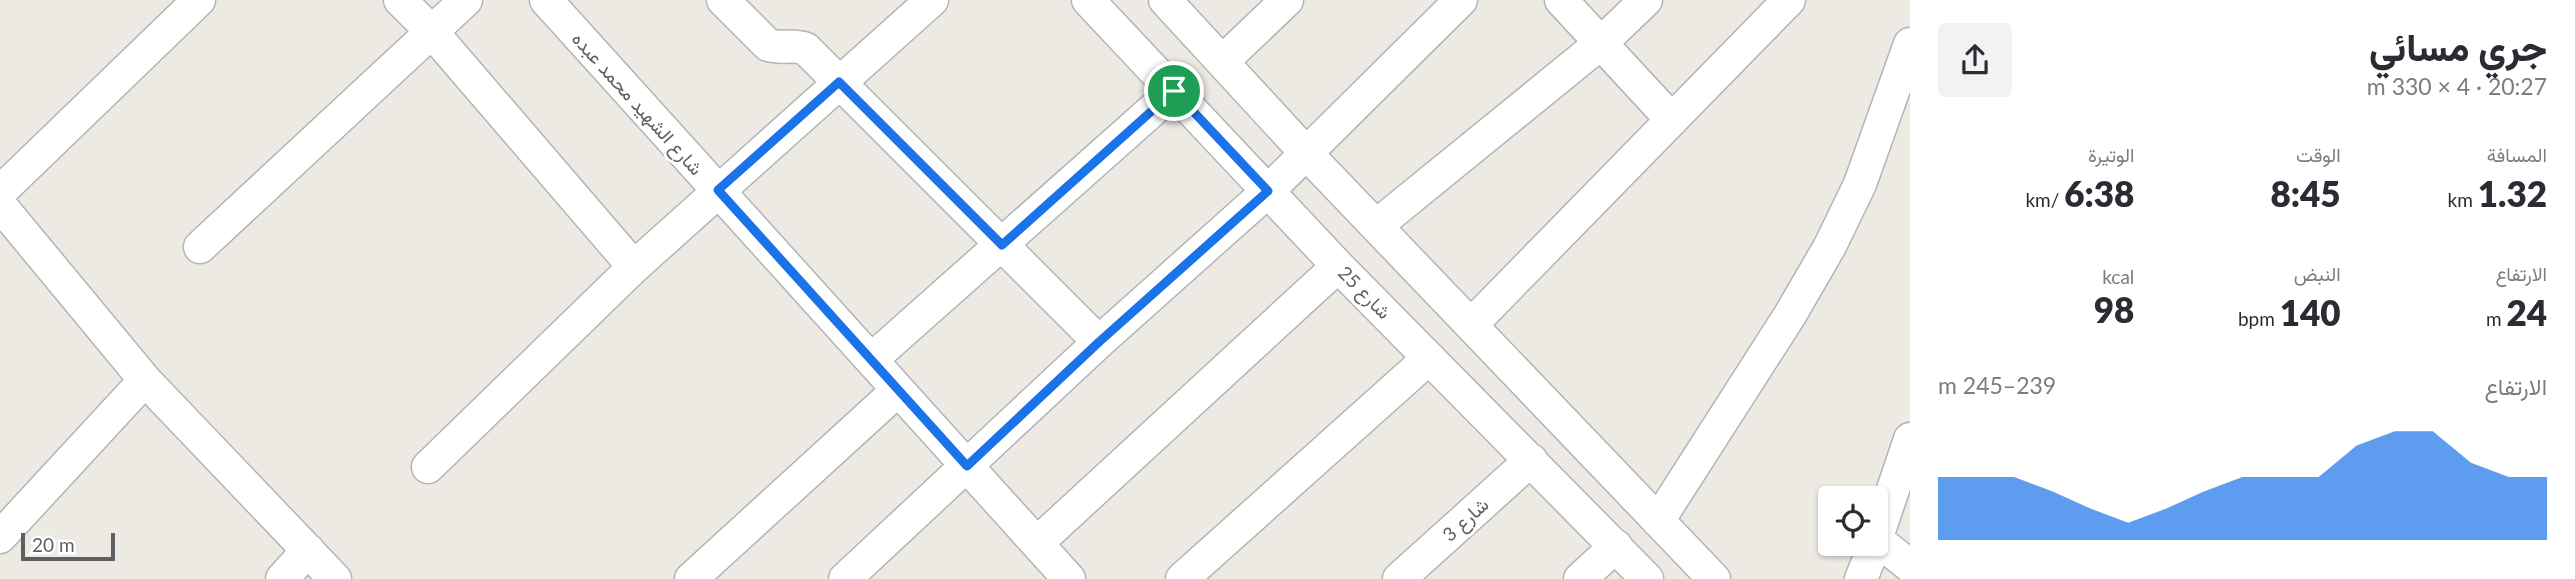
<!DOCTYPE html>
<html lang="ar">
<head>
<meta charset="utf-8">
<style>
  :root { --surface:#fff; --page:#f2f2f3; --text:#2b2b33; --muted:#7c7c81; --accent:#1a73e8 }
  body { margin:0; font-family:Lato,Vazirmatn,sans-serif; background:var(--page); color:var(--text); direction:rtl; height:100vh; display:flex; flex-direction:column; font-size:26px; white-space:nowrap }
  * { box-sizing:border-box; margin:0 }
  p { font-size:23px; color:var(--muted) }
  .icon { flex:none; width:38px; height:38px; fill:none; stroke:currentColor; stroke-width:2; stroke-linecap:round; stroke-linejoin:round }
  .map { position:relative; flex:1; overflow:hidden; direction:ltr }
  .side { display:flex; flex-direction:column; background:var(--surface); width:665px }
  .side>* { flex:none }
  .tools { position:absolute; left:1818px; top:486px; display:grid; gap:14px }
  .tools a { display:grid; place-items:center; width:70px; height:70px; border-radius:7px; background:var(--surface); box-shadow:0 2px 5px #0004; font-size:35px }
  .scale { position:absolute; left:21px; bottom:18px; width:94px; box-sizing:border-box; padding-left:7px; border:4px solid #5c5f63; border-top:0; font-size:19px; line-height:24px; white-space:nowrap; color:#5c5f63; -webkit-text-stroke:5px #fff; paint-order:stroke }
  .pin { position:absolute; display:grid; place-items:center; width:60px; height:60px; color:#fff; margin:-30px; border:4px solid #fff; border-radius:50%; box-shadow:0 2px 7px #0007 }
  .round { display:grid; place-items:center; flex:none; width:74px; height:74px; border-radius:7px; background:var(--page) }
  .overview { display:flex; align-items:center; justify-content:space-between; height:119px; padding:0 28px }
  h1 { font-size:38px; font-weight:800; line-height:52px }
  .stats { display:grid; grid-template-columns:repeat(3,1fr); gap:10px; height:119px; padding:7px 28px }
  .stats div { display:grid; align-content:center }
  .stats b { font-size:35px; font-weight:800 }
  .stats small { font-size:19px; font-weight:400 }
  .stats p { font-size:19px }
  .chart { height:196px; padding:14px 28px }
  .chart p { display:flex; justify-content:space-between }
  .chart svg { width:100%; height:126px; margin-top:7px; fill:var(--accent); opacity:.7 }
  main { display:flex; flex:1; min-height:0 }
  .map>svg:first-child { display:block }
</style>
</head>
<body>
<main>
<section class="side">
<div class="overview"><div><h1>جري مسائي</h1><p>20:27 · 4 × 330 m</p></div><a class="round"><svg class="icon" aria-label="share" viewBox="0 0 24 24"><path d="M12 15V3M7 8l5-5 5 5M5 13v7h14v-7"/></svg></a></div>
<div class="stats">
<div><p>المسافة</p><b>1.32<small> km</small></b></div>
<div><p>الوقت</p><b>8:45</b></div>
<div><p>الوتيرة</p><b>6:38<small> /km</small></b></div>
</div>
<div class="stats">
<div><p>الارتفاع</p><b>24<small> m</small></b></div>
<div><p>النبض</p><b>140<small> bpm</small></b></div>
<div><p>kcal</p><b>98</b></div>
</div>
<div class="chart"><p><span>الارتفاع</span>239–245 m</p>
<svg viewBox="0 0 160 44" preserveAspectRatio="none"><path d="M0 44V22L10 22L20 22L30 27L40 33L50 38L60 33L70 27L80 22L90 22L100 22L110 11L120 6L130 6L140 17L150 22L160 22V44z"/></svg>
</div>
</section>
<div class="map">
<svg width="1910" height="579" viewBox="0 0 1910 579">
  <rect width="100%" height="100%" fill="#edeae4"/>
  <g fill="none" stroke-linecap="round" stroke-linejoin="round">
    <g stroke="#b1b4b8" stroke-width="35">
      <path id="street" d="M400 0 432 32 634 267
        M546 0 1069 579
        M723 0 768 45C781 49 794 44 806 49L1099 342
        M1088 0 1338 266 1647 579
        M1165 0 1307 154 1714 579
        M1561 0 1672 120
        M1223 61 1287 0
        M0 192 199 0
        M0 205 145 380 335 579
        M1376 226 1601 43 1646 0
        M200 247 466 0
        M1471 325 1789 0
        M871 360 1174 91
        M428 467 634 267 932 0
        M1658 521 1790 315 1830 246 1860 184 1910 44
        M0 537 145 380
        M1876 539 1910 566
        M1876 540 1910 439
        M1037 543 1338 266
        M282 579 308 550
        M691 579 898 390
        M845 579 1099 342 1268 191 1461 0
        M1182 579 1429 358
        M1399 579 1531 460
        M1580 579 1616 546
        M1861 579 1875 544"/>
    </g>
    <use href="#street" stroke="#fff" stroke-width="32"/>
  </g>
  <g fill="none" stroke-linecap="round" stroke-linejoin="round">
    <g stroke="#fff" stroke-width="14">
      <path id="route" d="M839 82 1002 245 1174 91 1268 191 1099 342 967 466 718 190Z"/>
    </g>
    <use href="#route" stroke="#1a73e8" stroke-width="9"/>
  </g>
  <g text-anchor="middle" dominant-baseline="central" stroke-width="6" stroke-linejoin="round" paint-order="stroke">
    <g font-size="19" fill="#5c5f63" stroke="#fff">
      <text transform="translate(638 103) rotate(48)">شارع الشهيد محمد عبده</text>
      <text transform="translate(1365 292) rotate(45)">شارع 25</text>
      <text transform="translate(1465 519) rotate(-42)">شارع 3</text>
    </g>
  </g>
</svg>
<div class="tools">
<a><svg class="icon" aria-label="locate" viewBox="0 0 24 24"><circle cx="12" cy="12" r="6"/><path d="M12 2v4M12 18v4M2 12h4M18 12h4"/></svg></a>
</div>
<div class="scale">20 m</div>
<div class="pin" style="left:1174px;top:91px;background:#1e9e55"><svg class="icon" aria-label="arrive" viewBox="0 0 24 24"><path d="M6 21V4h12l-3 4 3 4H6"/></svg></div>
</div>
</main>
</body>
</html>
